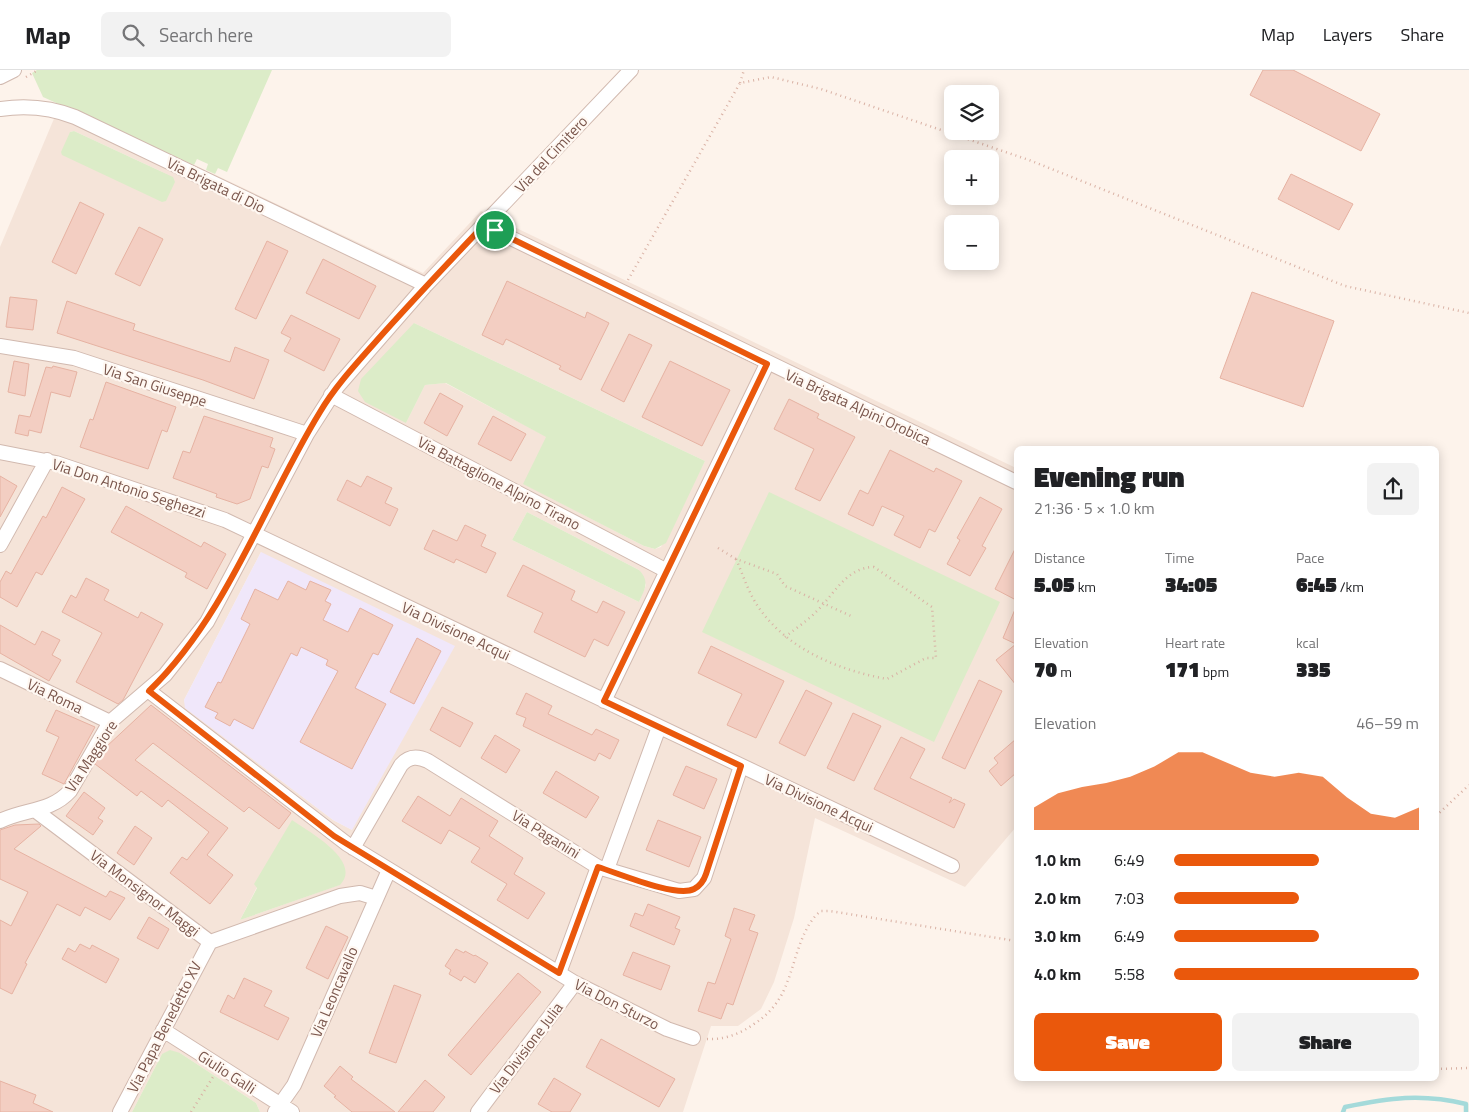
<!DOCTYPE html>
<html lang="en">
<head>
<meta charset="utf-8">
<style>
  :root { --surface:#fff; --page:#f2f2f2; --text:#202124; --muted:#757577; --line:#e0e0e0; --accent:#ea580c }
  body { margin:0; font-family:"Titillium Web",sans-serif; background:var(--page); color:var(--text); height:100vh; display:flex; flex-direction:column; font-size:19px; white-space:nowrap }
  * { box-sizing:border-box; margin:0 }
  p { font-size:16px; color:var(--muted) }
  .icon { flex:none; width:28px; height:28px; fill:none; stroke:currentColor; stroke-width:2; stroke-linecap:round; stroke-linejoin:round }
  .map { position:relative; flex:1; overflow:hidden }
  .details { position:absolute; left:1014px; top:376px; width:425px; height:635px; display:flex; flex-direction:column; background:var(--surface); border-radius:8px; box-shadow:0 2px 12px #0003 }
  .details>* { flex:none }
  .buttons { position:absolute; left:944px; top:15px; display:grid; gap:10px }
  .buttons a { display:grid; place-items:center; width:55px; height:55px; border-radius:8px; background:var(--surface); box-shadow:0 2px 12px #0003; font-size:25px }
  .pin { position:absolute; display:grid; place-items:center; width:42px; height:42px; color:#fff; margin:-21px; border:2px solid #fff; border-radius:50%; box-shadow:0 1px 5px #0007 }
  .round { display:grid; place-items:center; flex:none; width:52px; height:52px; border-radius:8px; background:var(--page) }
  .headline { display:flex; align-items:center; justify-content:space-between; height:85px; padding:0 20px }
  h1 { font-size:28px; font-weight:800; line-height:38px }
  .figures { display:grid; grid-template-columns:repeat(3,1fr); gap:8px; height:85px; padding:5px 20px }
  .figures div { display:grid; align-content:center }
  .figures b { font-size:21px; font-weight:800 }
  .figures small { font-size:14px; font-weight:400 }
  .figures p { font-size:14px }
  .chart { height:140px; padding:10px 20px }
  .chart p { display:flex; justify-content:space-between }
  .chart svg { width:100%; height:90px; margin-top:5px; fill:var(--accent); opacity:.7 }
  .action { display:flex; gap:10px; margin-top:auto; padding:10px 20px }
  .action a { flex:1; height:58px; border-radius:8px; background:var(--accent); color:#fff; font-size:20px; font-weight:800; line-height:58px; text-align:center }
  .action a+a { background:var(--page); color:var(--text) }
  ul { padding:0 20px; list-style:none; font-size:16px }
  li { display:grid; grid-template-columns:80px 60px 1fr; align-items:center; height:38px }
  li i { height:12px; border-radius:6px; background:var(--accent) }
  header { display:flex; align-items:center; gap:30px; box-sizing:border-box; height:70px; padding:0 25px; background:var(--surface); border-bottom:1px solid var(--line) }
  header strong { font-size:24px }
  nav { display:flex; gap:28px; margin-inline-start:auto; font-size:18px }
  .search { width:350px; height:45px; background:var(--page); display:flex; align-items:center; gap:12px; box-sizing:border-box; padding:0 18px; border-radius:8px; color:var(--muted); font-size:19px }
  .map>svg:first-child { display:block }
</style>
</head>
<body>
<header>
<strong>Map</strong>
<div class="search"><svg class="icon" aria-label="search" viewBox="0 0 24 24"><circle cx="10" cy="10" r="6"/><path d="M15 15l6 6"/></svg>Search here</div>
<nav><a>Map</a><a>Layers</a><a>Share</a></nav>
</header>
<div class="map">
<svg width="1469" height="1042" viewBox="0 0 1469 1042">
  <rect width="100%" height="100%" fill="#fdf3eb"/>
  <path fill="#f5e4d9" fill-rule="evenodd" d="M61 32 423 203 481 141 1016 398V757L965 817 815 748 794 848 774 912 761 939 738 956H711L683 1042H260L256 1033 180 983 162 984 132 1042H0V177ZM74 61 173 107 70 62ZM414 253 705 391 661 477 655 479 644 476 524 414 547 367 445 313 425 315 406 353ZM527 442 639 500 646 515 639 532 512 470ZM261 482 352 760 333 750 186 638 184 630ZM339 815 240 850 257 817Z"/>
  <path fill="#f0e7fa" d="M261 482 455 576 352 760 333 750 185 638 184 630Z"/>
  <path fill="#dcecc8" d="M37 0H272L227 102 218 98 215 104 206 100 208 94 197 89 194 95 43 27 32 3Z
    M74 61 173 107 175 112 166 131 162 132 62 85 61 82 70 62Z
    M414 253 705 391 666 473 655 479 644 476 523 414 546 367 446 313 425 315 406 353 365 332 358 321 361 309Z
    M769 422 1000 532 934 672 702 562Z
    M527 442 639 500C650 511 645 519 639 532L512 470Z
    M292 750C309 762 363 791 340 815L240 850 257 818 254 814Z
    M170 980 180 983 256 1033 260 1042H132L162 984Z"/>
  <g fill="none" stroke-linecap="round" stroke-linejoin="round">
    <path stroke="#a4dada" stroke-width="4.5" d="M1343 1042 1345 1037C1389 1028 1421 1023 1466 1034V1042"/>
  </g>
  <path fill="#f3cec2" stroke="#e6b2a2" d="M1263 0H1293L1380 44 1361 81 1250 25Z
    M1291 104 1353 134 1339 160 1278 129Z
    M80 132 104 144 76 204 52 192Z
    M139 157 163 169 140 216 115 204Z
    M267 171 288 181 256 249 235 239Z
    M323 189 376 216 359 249 306 223Z
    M507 211 585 248 587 242 609 253 581 310 559 299 561 296 506 269 503 275 482 265Z
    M1252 222 1334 251 1303 337 1220 308Z
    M10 227 37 230 33 260 6 257Z
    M67 231 135 254 133 260 230 292 235 277 269 290 254 329 203 310 57 263Z
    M291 245 340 269 324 301 284 281 291 268 281 263Z
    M629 264 652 275 624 332 601 320Z
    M14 291 29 294 25 326 8 322Z
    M670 291 730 320 702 376 642 347Z
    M53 296 77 302 70 327 51 322 41 363 29 360 28 366 15 363 19 345 30 347 46 297 52 298Z
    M106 312 176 337 167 362 162 360 148 399 80 377 90 349 93 350Z
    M440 323 463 336 447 366 424 353Z
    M789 329 819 344 817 348 855 367 820 431 795 419 814 379 774 359Z
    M204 346 273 368 270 377 275 379 268 398 262 396 250 429 237 434 216 427 217 424 173 408 183 381 190 383Z
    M493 346 526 364 511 391 478 374Z
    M890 380 934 402 936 398 962 411 935 462 929 459 920 478 894 465 904 446 882 436 873 456 848 444 860 420 868 424Z
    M0 406 17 416 0 447Z
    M367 406 392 418 385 433 398 439 390 456 337 430 347 410 361 417Z
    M62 417 85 429 42 505 36 502 17 537 0 527V512L6 501 11 504 43 446 46 448Z
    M980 427 1002 439 982 476 986 478 970 506 947 494 960 470 957 468Z
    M126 436 201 477 204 472 226 484 207 519 185 507 187 503 111 462Z
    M465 455 486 465 481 476 496 483 486 503 456 489 454 493 424 479 433 460 457 471Z
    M1016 477V530L995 519Z
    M523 495 575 521 571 530 597 543 603 531 625 542 608 576 594 569 585 587 534 562 543 543 507 526Z
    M86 508 109 520 104 530 138 548 141 542 163 554 123 630 118 634 76 612 102 563 62 542 71 525 76 528Z
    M288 511 306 520 310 511 331 520 325 531 331 534 323 550 348 562 360 538 393 555 378 585 373 583 355 618 386 634 352 699 300 672 338 601 326 595 328 590 301 577 297 586 291 583 253 659 234 649 230 656 215 648 218 643 205 637 218 612 221 613 250 554 241 549 255 519 278 530Z
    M1016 537V574L1003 568Z
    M0 555 35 575 42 561 60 570 52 585 61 590 49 611 0 583Z
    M417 568 441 581 414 634 390 622Z
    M1016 574V615L996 590Z
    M711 576 784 611 756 668 727 655 742 624 698 603Z
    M979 610 1002 621 965 699 942 688Z
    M806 620 832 633 805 686 779 673Z
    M526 623 552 636 548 644 592 665 596 659 619 670 610 689 599 683 595 691 523 656 526 648 516 644Z
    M151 635 291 743 279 759 249 737 244 742 153 673 135 690 228 758 207 785 233 805 210 834 170 803 182 787 187 790 209 762 168 730 162 737 141 721 137 726 95 694 106 677Z
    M442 637 473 653 460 677 430 660Z
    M56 640 95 657 64 714 42 704 59 667 46 661Z
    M853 643 881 656 854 711 827 698Z
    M495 665 520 680 506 703 481 688Z
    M901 667 925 679 910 708 952 728 949 733 954 729 965 734 954 758 874 719Z
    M1016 669V703L1001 716 989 701 998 693 994 688Z
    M686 696 717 709 704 739 673 725Z
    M556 701 599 727 586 748 543 723Z
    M84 722 105 738 98 748 103 751 93 765 66 746Z
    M418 726 450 746 461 728 498 751 489 766 523 788 514 804 545 823 528 849 497 830 507 814 471 792 480 778 449 760 441 774 402 751Z
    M658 750 701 767 689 797 646 780Z
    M39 754 41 756 14 779 106 827 110 821 125 828 110 850 85 837 80 846 57 834 25 893 27 894 12 924 0 918V850L11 856 28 822 0 809V760L15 755Z
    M135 756 152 768 134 795 117 783Z
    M648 834 680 847 675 858 680 860 674 875 630 856 635 843 643 846Z
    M734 838 755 845 749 860 758 863 733 935 727 933 721 949 698 941 708 912 715 914 731 869 725 866Z
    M149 847 169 859 158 879 137 868Z
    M326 856 348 867 328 909 306 898Z
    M80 874 90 879 92 875 119 889 106 913 62 889 68 878 75 882Z
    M456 879 464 883 465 881 474 886 475 885 488 893 475 913 464 906 461 911 449 904 451 900 445 896Z
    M633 882 670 896 661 920 623 905Z
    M518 903 541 922 471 1005 448 985Z
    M244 908 272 921 264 936 289 948 278 970 220 942 228 925 234 929Z
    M394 915 421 925 396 993 369 983Z
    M601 969 675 1009 659 1037 586 997Z
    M340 996 353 1007 351 1009 395 1042H352L334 1027 336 1026 324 1016Z
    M554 1008 581 1024 570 1042H552L538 1034Z
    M425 1010 445 1027 433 1042H398Z
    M0 1011 36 1025 33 1033 53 1042H0Z"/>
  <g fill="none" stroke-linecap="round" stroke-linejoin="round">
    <g stroke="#d1b9af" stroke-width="16">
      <path id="minor" d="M0 7 14 0
        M0 39C27 35 50 37 75 47L426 215
        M484 155 1016 412
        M0 276 74 288 307 364
        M331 325 667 501
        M0 382 56 393 225 450 952 796
        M0 475 47 390
        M0 599 110 652
        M149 621 347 774 575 913 667 959 693 968
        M604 631 767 294
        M36 741 210 872 340 826 360 823 376 828
        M0 751C24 739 51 742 70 721L110 652 165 605 207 552 307 364 337 317 426 215 631 0
        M353 778 401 695C409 686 418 686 428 691L598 797 679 821 694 819 704 808 741 696
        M607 799 659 657
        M559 903 598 797
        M163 960 292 1042
        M120 1042 210 872
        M275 1042 294 1015 389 800
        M478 1042 575 913"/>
    </g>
    <path stroke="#d9b1a4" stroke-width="2.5" stroke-dasharray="1 4" stroke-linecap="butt" d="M26 7 38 0
      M740 13 744 0
      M628 210 740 13 771 7 821 19 1029 90 1345 216 1469 243
      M718 478 736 489 777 504 785 516 851 546
      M736 489C743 505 748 521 757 535 786 579 838 600 887 609L926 588H936L932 537 874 497C846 497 833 526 816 542 807 551 795 559 785 567
      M1436 746 1469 715
      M707 969C724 970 740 964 754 954 766 946 775 937 782 924 795 900 799 857 821 841H830L1016 871
      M1436 999 1469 998
      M191 1042 213 1007"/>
    <use href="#minor" stroke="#fff" stroke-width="14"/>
  </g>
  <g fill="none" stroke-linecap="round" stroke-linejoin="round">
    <g stroke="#fff" stroke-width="10">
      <path id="route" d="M484 155 767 294 604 631 741 696 706 804C704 810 700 816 694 819 676 828 618 803 598 797L559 903 334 766 149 621C228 544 263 435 320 342 336 315 358 292 379 268 413 230 449 192 484 155Z"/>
    </g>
    <use href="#route" stroke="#ea580c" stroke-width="6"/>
  </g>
  <g text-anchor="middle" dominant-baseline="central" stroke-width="4.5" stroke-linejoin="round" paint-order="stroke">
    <g font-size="15" fill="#7a564c" stroke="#fff8f2">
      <text transform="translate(551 84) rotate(-47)">Via del Cimitero</text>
      <text transform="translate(216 115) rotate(26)">Via Brigata di Dio</text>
      <text transform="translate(155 315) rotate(18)">Via San Giuseppe</text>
      <text transform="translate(858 337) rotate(25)">Via Brigata Alpini Orobica</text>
      <text transform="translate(499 413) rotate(28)">Via Battaglione Alpino Tirano</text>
      <text transform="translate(129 418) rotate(18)">Via Don Antonio Seghezzi</text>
      <text transform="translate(456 561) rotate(25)">Via Divisione Acqui</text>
      <text transform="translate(55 626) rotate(26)">Via Roma</text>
      <text transform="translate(91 686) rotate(-57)">Via Maggiore</text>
      <text transform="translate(819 733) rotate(25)">Via Divisione Acqui</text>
      <text transform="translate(546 764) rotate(32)">Via Paganini</text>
      <text transform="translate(145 823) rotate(37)">Via Monsignor Maggi</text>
      <text transform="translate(334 922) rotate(-67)">Via Leoncavallo</text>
      <text transform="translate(617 934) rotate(27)">Via Don Sturzo</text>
      <text transform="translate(164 957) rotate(-63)">Via Papa Benedetto XV</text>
      <text transform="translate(526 978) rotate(-53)">Via Divisione Julia</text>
      <text transform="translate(227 1002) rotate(33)">Giulio Galli</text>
    </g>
  </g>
</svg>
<div class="buttons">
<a><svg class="icon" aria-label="layers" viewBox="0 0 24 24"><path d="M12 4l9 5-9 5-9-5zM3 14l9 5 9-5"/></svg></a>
<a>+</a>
<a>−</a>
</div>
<div class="pin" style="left:495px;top:160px;background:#1e9e55"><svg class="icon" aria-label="arrive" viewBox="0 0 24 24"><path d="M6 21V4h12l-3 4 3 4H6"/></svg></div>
<section class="details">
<div class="headline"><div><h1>Evening run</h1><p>21:36 · 5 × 1.0 km</p></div><a class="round"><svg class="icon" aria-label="share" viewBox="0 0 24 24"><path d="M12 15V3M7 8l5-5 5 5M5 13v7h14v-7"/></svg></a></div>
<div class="figures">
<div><p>Distance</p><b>5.05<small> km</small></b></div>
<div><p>Time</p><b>34:05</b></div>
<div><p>Pace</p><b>6:45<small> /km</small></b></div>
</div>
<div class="figures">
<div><p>Elevation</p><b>70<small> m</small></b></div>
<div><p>Heart rate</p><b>171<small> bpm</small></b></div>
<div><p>kcal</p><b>335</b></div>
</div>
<div class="chart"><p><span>Elevation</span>46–59 m</p>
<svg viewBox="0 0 160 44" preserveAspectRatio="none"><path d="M0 44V33L10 26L20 23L30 21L40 18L50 13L60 6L70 6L80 11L90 16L100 18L110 16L120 18L130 28L140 36L150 38L160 33V44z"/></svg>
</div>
<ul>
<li><b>1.0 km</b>6:49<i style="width:59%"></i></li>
<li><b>2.0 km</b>7:03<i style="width:51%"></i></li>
<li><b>3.0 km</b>6:49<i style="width:59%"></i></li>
<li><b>4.0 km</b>5:58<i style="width:100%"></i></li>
</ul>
<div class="action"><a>Save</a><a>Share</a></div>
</section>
</div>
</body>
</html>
